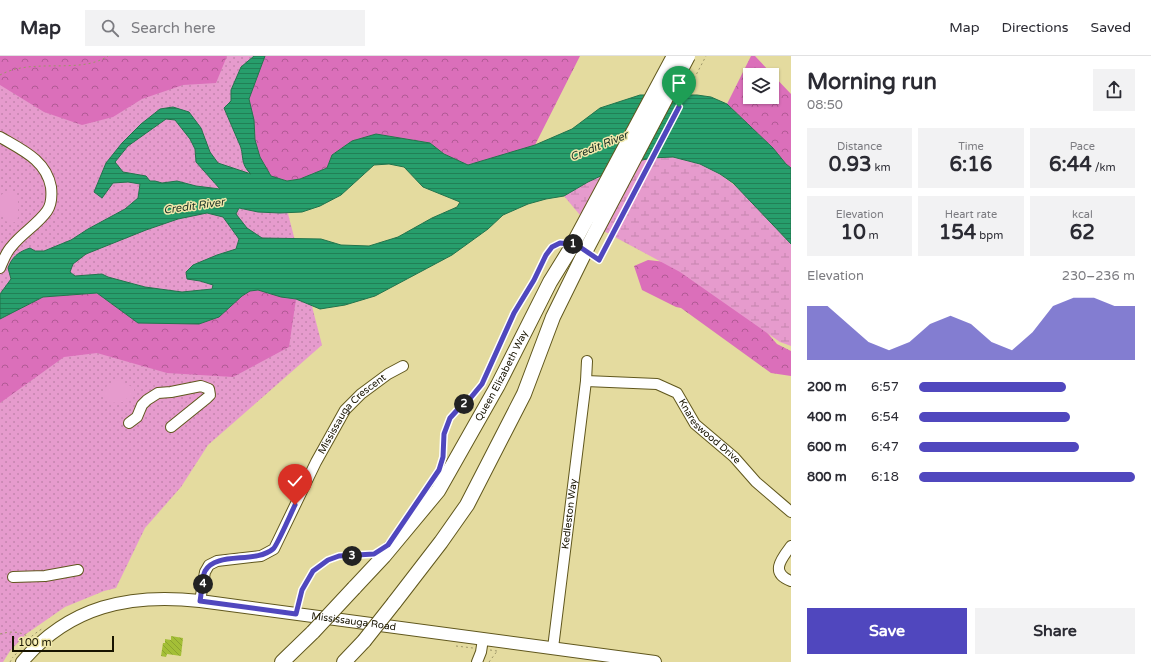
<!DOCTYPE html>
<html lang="en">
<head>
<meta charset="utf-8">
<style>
  :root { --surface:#fff; --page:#f2f2f3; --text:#2b2b33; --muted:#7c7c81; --line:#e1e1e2; --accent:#5047be }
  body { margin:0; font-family:"Varela Round",sans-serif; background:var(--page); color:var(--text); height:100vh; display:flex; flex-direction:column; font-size:15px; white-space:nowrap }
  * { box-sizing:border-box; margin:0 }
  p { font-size:13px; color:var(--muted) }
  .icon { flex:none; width:22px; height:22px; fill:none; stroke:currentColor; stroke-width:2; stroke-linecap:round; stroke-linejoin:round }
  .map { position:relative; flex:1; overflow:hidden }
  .details { display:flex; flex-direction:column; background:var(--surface); width:360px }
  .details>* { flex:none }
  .tools { position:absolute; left:743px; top:12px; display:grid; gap:8px }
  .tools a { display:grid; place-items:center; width:36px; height:36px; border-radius:0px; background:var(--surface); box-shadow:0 1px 3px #0004; font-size:20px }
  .scale { position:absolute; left:12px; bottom:10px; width:102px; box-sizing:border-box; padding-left:4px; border:2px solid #171300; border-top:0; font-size:11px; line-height:14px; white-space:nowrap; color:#171300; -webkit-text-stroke:3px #f1e8ab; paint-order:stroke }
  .pin { position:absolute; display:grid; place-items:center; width:34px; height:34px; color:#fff; margin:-41px -17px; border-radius:50% 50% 50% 0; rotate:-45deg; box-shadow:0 0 4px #0007 }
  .pin .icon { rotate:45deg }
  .km { position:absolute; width:20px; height:20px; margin:-10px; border-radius:50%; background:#222; color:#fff; font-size:11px; line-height:20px; text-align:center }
  .round { display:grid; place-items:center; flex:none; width:42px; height:42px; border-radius:0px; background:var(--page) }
  .headline { display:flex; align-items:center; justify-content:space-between; height:68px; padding:0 16px }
  h1 { font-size:22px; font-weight:700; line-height:30px }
  .metrics { display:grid; grid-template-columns:repeat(3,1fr); gap:6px; height:68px; padding:4px 16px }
  .metrics div { display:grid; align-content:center; border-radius:0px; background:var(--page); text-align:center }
  .metrics b { font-size:20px; font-weight:700 }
  .metrics small { font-size:11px; font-weight:400 }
  .metrics p { font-size:11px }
  .chart { height:112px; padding:8px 16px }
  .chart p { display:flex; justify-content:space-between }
  .chart svg { width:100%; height:72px; margin-top:4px; fill:var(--accent); opacity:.7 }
  .button { display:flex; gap:8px; margin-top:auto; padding:8px 16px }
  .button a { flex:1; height:46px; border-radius:0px; background:var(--accent); color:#fff; font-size:16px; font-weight:700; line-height:46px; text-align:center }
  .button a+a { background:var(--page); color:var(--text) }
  ul { padding:0 16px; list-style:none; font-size:13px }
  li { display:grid; grid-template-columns:64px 48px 1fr; align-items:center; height:30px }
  li i { height:10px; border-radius:5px; background:var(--accent) }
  header { display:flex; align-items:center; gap:24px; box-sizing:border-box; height:56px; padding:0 20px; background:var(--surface); border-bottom:1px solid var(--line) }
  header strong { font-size:19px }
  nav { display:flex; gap:22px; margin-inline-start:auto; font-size:14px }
  .search { width:280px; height:36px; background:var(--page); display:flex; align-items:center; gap:10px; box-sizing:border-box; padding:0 14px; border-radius:0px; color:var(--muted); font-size:15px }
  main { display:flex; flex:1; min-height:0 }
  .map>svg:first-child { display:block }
</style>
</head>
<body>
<header>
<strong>Map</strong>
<div class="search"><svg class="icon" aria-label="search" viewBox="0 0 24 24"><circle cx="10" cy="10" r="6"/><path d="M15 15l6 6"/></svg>Search here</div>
<nav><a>Map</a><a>Directions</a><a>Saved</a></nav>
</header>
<main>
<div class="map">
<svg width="791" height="606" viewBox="0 0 791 606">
  <defs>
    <pattern id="grass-dots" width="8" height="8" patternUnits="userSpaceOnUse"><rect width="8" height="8" fill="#e69bcd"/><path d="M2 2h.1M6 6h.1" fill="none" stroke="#c585ae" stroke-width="1.8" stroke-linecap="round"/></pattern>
    <pattern id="forest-crowns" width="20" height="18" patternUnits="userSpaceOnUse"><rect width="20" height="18" fill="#db6fba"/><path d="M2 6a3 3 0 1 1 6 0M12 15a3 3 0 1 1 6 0" fill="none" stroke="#b15a95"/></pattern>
    <pattern id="wetland-marsh" width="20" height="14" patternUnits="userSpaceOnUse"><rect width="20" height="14" fill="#e69bcd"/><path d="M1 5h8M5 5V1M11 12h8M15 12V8" fill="none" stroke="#c585ae"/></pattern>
    <pattern id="water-rules" width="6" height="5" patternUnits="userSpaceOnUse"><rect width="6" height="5" fill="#279e6c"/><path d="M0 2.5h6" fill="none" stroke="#218056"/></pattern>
    <pattern id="building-back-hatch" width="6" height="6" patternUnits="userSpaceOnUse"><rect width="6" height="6" fill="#a4bf37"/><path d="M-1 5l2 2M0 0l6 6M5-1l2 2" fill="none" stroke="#8ca32f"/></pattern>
  </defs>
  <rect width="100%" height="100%" fill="#e4db9f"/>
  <path fill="url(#grass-dots)" d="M0 0H270V88L322 289 208 389 181 431 145 472 116 532 104 535 65 551 26 578 10 595 3 606H0Z"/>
  <path fill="url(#forest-crowns)" fill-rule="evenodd" d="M0 0H227L216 27 183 29 142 43 113 61 82 69 44 56 0 29Z
    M265 0H580L535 89 468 110 444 98 430 87 376 78 352 85 332 99 327 112 300 123 287 125 271 120 260 101 255 84 254 64 249 43Z
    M751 0H755L791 38V112L786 108 773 92 727 48ZM750 19H772V41H750Z
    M648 204 666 206 751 258 777 288 791 295V320L771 317 681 252 676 251 642 234 634 210Z
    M258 234 281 241 296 243 289 291 233 321 167 317 97 297 64 301 0 347V263L43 241 97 237 138 267 199 268 219 261 242 240 250 235Z"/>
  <path fill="url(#wetland-marsh)" d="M673 101C682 103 691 104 700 108 734 120 766 161 791 188V290L780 286 680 216 585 165 564 140C591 124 620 106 651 102 658 101 666 101 673 101Z"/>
  <path fill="#e69bcd" d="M5 136 12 137 18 144V161L17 165 12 167 5 165 0 155V140Z
    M115 324 121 325 134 332V336L123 346 109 347 104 341 106 331Z"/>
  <path fill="url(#water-rules)" stroke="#22744c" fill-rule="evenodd" d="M254 0H265L249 43 254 64 255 84 260 101 271 120 287 125 300 123 327 112 332 99 352 85 376 78 430 87 444 98 468 109 535 89 572 73 600 52 640 39H697L711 41 727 48 773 92 786 108 791 112V188L733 127 720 118 700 108 673 101 651 102 626 108 588 126 564 140 546 143 528 148 503 159 488 173 452 199 375 240 345 249 320 253 296 243 281 241 258 234 250 235 242 240 219 261 199 268 138 267 97 237 43 241 0 263V238L11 223 8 212C12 201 18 196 30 192L35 195H44L71 184 88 173 125 153 138 142 140 128 128 126 113 127 102 142 94 136 106 107 122 87 141 68 160 53 173 51 189 56 201 72 210 96 218 107 251 118C239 107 245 99 239 87 234 75 229 64 224 52L231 45V34L241 11ZM166 63 175 64 190 83 195 93 196 106 220 133 196 130 177 125 162 127 155 125H150L146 120 123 116 115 106 128 90ZM389 108 404 111 423 131 460 146 457 151 432 162 398 181 369 190 341 189 321 183 262 182 247 172 236 158 239 152 258 156 280 157 302 156 320 150 341 139 374 109ZM207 157 223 161 239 183 236 193 217 199 193 209 186 216 187 223 200 225 213 229 212 233 182 236 145 231 108 221 102 218 75 220 70 216 73 208 86 198 146 174 178 163Z"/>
  <path fill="url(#building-back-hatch)" d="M171 580 183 582 181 600 167 598 166 601 161 600 163 587H165V583L171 584Z"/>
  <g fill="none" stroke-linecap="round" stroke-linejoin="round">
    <g stroke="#60571d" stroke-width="12">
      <g id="minor">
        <path d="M0 81C22 94 46 104 51 131 52 140 52 148 47 155 37 169 22 177 12 190 6 196 3 205 0 212"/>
        <path id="s1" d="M586 325 657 328 677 337 695 368 734 401 756 426 791 456"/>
        <path d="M129 367 137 361 142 349 147 344 158 337 171 336 201 330 209 333 210 339 207 342 171 371"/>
        <path d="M791 490C782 502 769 517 791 525"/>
        <path d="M13 521 45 520 78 514"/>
        <path id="s2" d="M200 545 205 516 209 509 217 505 261 500 274 493 316 406 345 354 361 338 388 318 403 310"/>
        <path id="s3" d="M553 592 586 325 587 305"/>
        <path d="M477 606 481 596 483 583"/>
      </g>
    </g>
    <g stroke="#60571d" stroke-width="14">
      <g id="major">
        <path id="s4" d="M22 606C69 550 130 537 200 545L655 606"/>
      </g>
    </g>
    <g stroke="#60571d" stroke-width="16">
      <g id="highway">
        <path id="s5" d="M354 532 384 500 438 435 498 329 550 226 571 192"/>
        <path d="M394 547 441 486 467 449 524 338 553 261 584 198"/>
        <path d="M282 606 313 576"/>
        <path d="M344 606 364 585"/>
      </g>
    </g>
    <path stroke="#9e9668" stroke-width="1" stroke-dasharray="2 3" stroke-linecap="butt" d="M0 19C33 1 79 19 108 0
      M595 201 599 204 706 0
      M441 407 443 401 444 378 450 362 460 351 468 345 482 328 514 257 534 224 546 199 552 191 561 187
      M298 548C304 527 315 505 339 500 350 499 361 499 371 499
      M0 578C11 575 21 575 30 582
      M456 590 473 592
      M490 594 497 595
      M15 599 33 579 43 572
      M10 606 13 601
      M489 606 498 594"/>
    <use href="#minor" stroke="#fff" stroke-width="10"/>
    <use href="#major" stroke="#fff" stroke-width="12"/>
    <use href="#highway" stroke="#fff" stroke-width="14"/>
    <g stroke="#60571d" stroke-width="16" stroke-linecap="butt">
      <path id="highway-bridge" d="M571 192 674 0
        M584 198 688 0
        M313 576 354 532
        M364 585 394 547"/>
    </g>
    <use href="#highway-bridge" stroke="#fff" stroke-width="14"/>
  </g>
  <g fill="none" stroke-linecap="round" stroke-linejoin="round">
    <g stroke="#fff" stroke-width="8">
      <path id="route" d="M295 449C291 457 277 490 273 493 255 508 216 495 205 515 201 523 202 536 200 545L296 558 302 534 313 515 328 504 339 500 374 498 388 489 439 414 443 401 444 378 450 362 460 351 468 345 482 328 514 257 534 224 546 199 552 191 560 187 577 189 599 204 679 51"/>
    </g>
    <use href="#route" stroke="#5047be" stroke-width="5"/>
  </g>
  <g text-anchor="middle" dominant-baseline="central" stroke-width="3" stroke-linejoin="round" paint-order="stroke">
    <g font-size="10" fill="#171300" stroke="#f1e8ab">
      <text stroke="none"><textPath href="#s5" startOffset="260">Queen Elizabeth Way</textPath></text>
      <text stroke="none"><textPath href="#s2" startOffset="263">Mississauga Crescent</textPath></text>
      <text stroke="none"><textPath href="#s1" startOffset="144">Knareswood Drive</textPath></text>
      <text stroke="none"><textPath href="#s3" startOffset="135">Kedleston Way</textPath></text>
      <text stroke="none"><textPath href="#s4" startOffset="352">Mississauga Road</textPath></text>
    </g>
    <g font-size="11" font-style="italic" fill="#193125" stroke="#f1e8ab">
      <text transform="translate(599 90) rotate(-22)">Credit River</text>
      <text transform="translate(194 150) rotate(-8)">Credit River</text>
    </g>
  </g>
</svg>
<div class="tools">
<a><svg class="icon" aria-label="layers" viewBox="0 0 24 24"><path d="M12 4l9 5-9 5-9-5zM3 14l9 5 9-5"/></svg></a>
</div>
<div class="scale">100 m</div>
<div class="pin" style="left:679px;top:51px;background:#1e9e55"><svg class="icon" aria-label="arrive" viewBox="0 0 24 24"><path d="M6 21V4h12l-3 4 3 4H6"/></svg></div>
<div class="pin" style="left:295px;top:449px;background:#d93025"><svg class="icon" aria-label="check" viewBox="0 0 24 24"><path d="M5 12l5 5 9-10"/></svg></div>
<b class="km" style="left:573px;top:188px">1</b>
<b class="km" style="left:464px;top:348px">2</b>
<b class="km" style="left:352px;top:500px">3</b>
<b class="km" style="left:203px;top:528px">4</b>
</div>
<section class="details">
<div class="headline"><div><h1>Morning run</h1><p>08:50</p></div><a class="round"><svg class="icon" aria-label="share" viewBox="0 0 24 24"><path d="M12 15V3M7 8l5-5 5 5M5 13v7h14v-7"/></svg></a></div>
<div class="metrics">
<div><p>Distance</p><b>0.93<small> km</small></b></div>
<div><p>Time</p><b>6:16</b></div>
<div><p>Pace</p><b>6:44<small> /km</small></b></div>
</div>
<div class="metrics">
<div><p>Elevation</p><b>10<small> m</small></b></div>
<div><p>Heart rate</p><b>154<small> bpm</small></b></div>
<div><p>kcal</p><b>62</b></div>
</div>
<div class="chart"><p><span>Elevation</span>230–236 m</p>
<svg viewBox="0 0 160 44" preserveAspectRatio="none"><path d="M0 44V11L10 11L20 22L30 33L40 38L50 33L60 22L70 17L80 22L90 33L100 38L110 27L120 11L130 6L140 6L150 11L160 11V44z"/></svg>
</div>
<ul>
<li><b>200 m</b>6:57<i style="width:68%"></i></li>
<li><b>400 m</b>6:54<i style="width:70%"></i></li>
<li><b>600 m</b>6:47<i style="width:74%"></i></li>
<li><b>800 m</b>6:18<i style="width:100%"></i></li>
</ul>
<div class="button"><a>Save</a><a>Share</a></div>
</section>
</main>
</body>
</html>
